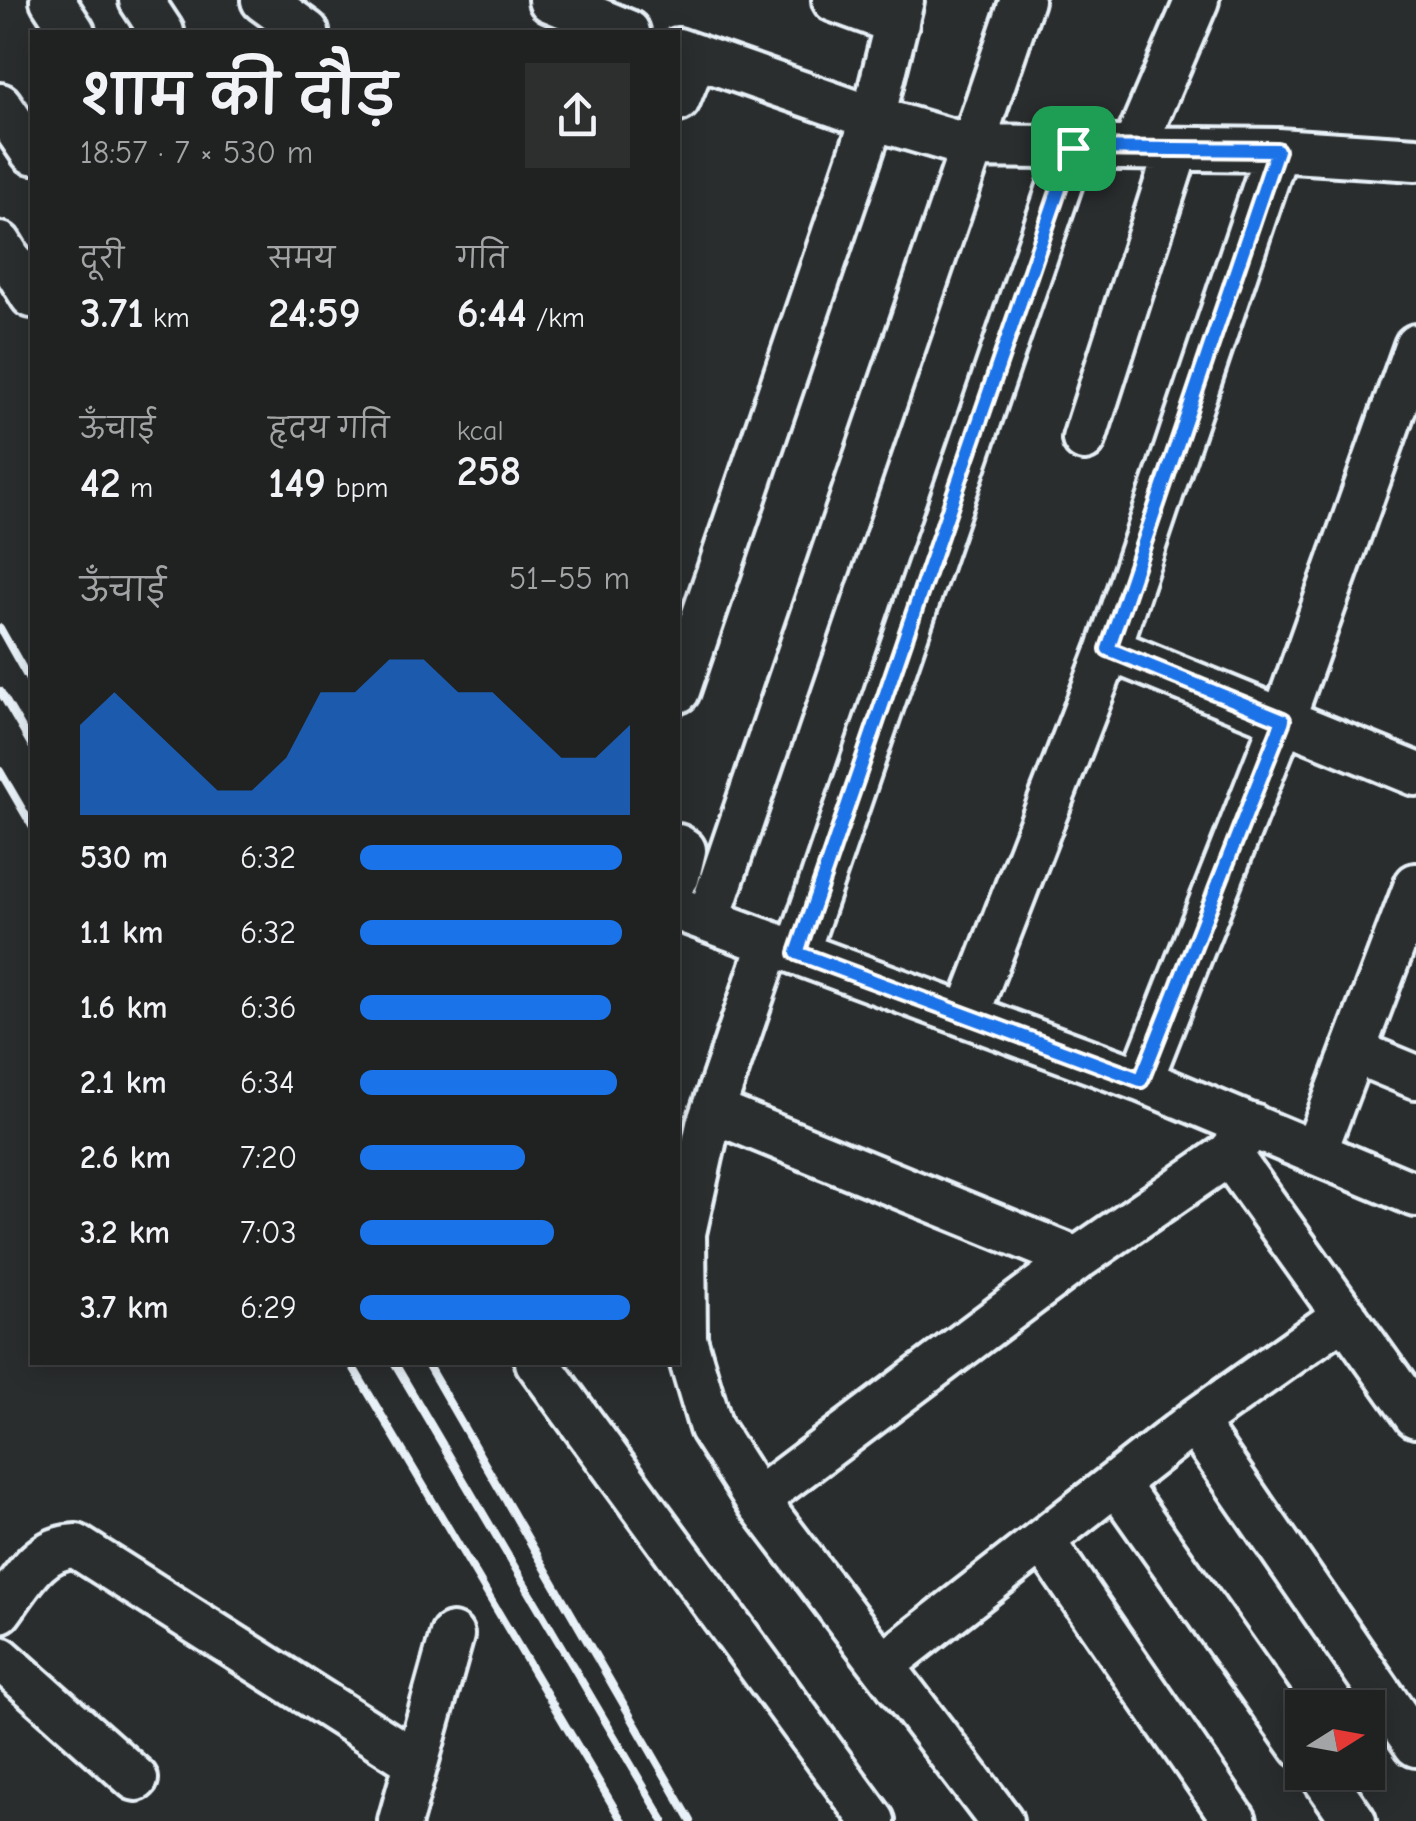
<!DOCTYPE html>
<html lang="hi">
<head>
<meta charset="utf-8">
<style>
  :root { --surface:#202222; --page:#2d2f2f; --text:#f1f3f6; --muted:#a2a4a5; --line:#3d3f40; --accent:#1a73e8 }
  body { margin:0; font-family:"Comic Neue","Playpen Sans Deva",sans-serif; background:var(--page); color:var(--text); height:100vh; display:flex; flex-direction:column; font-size:38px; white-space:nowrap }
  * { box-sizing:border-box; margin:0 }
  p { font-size:32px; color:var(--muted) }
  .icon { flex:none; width:55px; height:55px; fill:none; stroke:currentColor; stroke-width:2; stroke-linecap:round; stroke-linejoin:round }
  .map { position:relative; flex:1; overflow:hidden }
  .sheet { position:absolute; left:30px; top:30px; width:650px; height:1335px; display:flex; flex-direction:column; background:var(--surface); border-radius:0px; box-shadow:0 5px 25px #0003,0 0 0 2px var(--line) }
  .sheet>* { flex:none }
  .needle { width:65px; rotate:79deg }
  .tools { position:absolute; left:1285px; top:1690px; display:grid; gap:20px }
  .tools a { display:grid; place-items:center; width:100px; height:100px; border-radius:0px; background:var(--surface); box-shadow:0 5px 25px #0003,0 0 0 2px var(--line); font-size:50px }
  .pin { position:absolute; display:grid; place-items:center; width:85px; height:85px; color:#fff; margin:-42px; border-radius:20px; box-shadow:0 5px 15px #0006 }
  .round { display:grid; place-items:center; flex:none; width:105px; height:105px; border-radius:0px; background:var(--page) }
  .overview { display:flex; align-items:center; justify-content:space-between; height:170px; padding:0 50px }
  h1 { font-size:55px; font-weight:600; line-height:75px }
  .stats { display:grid; grid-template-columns:repeat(3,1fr); gap:15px; height:170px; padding:10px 50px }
  .stats div { display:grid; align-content:center }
  .stats b { font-size:42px; font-weight:600 }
  .stats small { font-size:28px; font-weight:400 }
  .stats p { font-size:28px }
  .chart { height:280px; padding:20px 50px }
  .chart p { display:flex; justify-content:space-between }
  .chart svg { width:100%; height:180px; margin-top:10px; fill:var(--accent); opacity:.7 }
  ul { padding:0 50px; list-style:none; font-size:32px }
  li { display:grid; grid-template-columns:160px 120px 1fr; align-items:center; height:75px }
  li i { height:25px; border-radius:12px; background:var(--accent) }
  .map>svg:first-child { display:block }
</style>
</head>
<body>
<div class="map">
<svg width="1416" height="1821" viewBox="0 0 1416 1821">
  <rect width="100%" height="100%" fill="#2a2d2e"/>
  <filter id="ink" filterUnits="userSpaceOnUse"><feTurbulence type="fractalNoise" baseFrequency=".01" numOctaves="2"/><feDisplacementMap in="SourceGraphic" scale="20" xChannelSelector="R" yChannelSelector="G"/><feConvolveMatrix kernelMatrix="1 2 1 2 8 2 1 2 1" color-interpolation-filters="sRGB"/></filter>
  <g filter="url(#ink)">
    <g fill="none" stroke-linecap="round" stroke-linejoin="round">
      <g stroke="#e8f1f8" stroke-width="50">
        <path id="minor" d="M52 0 73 32
          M141 0 162 32
          M263 0 307 32
          M550 0 628 32
          M834 0 897 23
          M678 50 873 118 969 146 1277 150 1416 159
          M678 100 696 56
          M0 105 32 152
          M1134 148 1197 0
          M0 244 32 296
          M1084 439 1177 149
          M1109 649 1416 774
          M678 691 873 118 902 0
          M678 846 684 850 678 876
          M678 909 1141 1080 1416 1195
          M708 920 1022 0
          M770 943 708 1125 684 1233 685 1339 711 1428 757 1500 1001 1821
          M797 953 1073 147
          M967 1016 1109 649 1277 150
          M1353 1051 1416 1077
          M1141 1080 1283 720 1416 346
          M713 1111 1077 1259
          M1315 1152 1416 885
          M1229 1154 1416 1416
          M537 1362 873 1821
          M1194 1422 1416 1745
          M1116 1483 1302 1747
          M757 1500 1077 1259 1229 1154 1253 1126
          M1043 1541 1235 1821
          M0 1611C21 1583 38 1547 76 1546L416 1762
          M0 1658 136 1779
          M883 1665 1194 1422 1345 1315
          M1320 1772 1354 1821
          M400 1821 452 1635"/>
      </g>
      <use href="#minor" stroke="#2a2d2e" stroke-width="42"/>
      <path stroke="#e8f1f8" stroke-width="8" d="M0 628 32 685
        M0 691 32 746
        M0 771 32 826
        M350 1362 622 1821
        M394 1362 664 1821
        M426 1362 691 1821"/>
    </g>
  </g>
  <g fill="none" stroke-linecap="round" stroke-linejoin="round" filter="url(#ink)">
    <g stroke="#fff" stroke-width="20">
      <path id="route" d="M1073 148 1277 150 1108 649 1283 720 1141 1080 797 953Z"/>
    </g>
    <use href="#route" stroke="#1a73e8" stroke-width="12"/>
  </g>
</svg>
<div class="tools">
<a><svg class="needle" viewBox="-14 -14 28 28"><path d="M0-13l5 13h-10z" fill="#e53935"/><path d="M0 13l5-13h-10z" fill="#a2a4a5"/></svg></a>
</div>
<div class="pin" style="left:1073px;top:148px;background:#1e9e55"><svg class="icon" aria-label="arrive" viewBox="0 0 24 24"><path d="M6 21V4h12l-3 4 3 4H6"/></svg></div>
<section class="sheet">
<div class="overview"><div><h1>शाम की दौड़</h1><p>18:57 · 7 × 530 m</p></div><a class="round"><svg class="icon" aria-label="share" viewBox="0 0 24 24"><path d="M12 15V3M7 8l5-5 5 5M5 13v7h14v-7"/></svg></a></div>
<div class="stats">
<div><p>दूरी</p><b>3.71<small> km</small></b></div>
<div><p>समय</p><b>24:59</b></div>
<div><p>गति</p><b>6:44<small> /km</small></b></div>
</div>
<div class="stats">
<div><p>ऊँचाई</p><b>42<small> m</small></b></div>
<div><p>हृदय गति</p><b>149<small> bpm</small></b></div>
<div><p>kcal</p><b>258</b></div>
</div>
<div class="chart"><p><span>ऊँचाई</span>51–55 m</p>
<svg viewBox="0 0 160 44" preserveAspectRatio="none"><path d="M0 44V22L10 14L20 22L30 30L40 38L50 38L60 30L70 14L80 14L90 6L100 6L110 14L120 14L130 22L140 30L150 30L160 22V44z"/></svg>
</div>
<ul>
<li><b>530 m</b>6:32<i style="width:97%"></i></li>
<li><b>1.1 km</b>6:32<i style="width:97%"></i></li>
<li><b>1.6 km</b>6:36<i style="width:93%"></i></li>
<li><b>2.1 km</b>6:34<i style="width:95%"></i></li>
<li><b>2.6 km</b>7:20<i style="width:61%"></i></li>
<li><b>3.2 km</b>7:03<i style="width:72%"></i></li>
<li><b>3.7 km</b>6:29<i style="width:100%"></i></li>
</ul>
</section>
</div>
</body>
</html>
